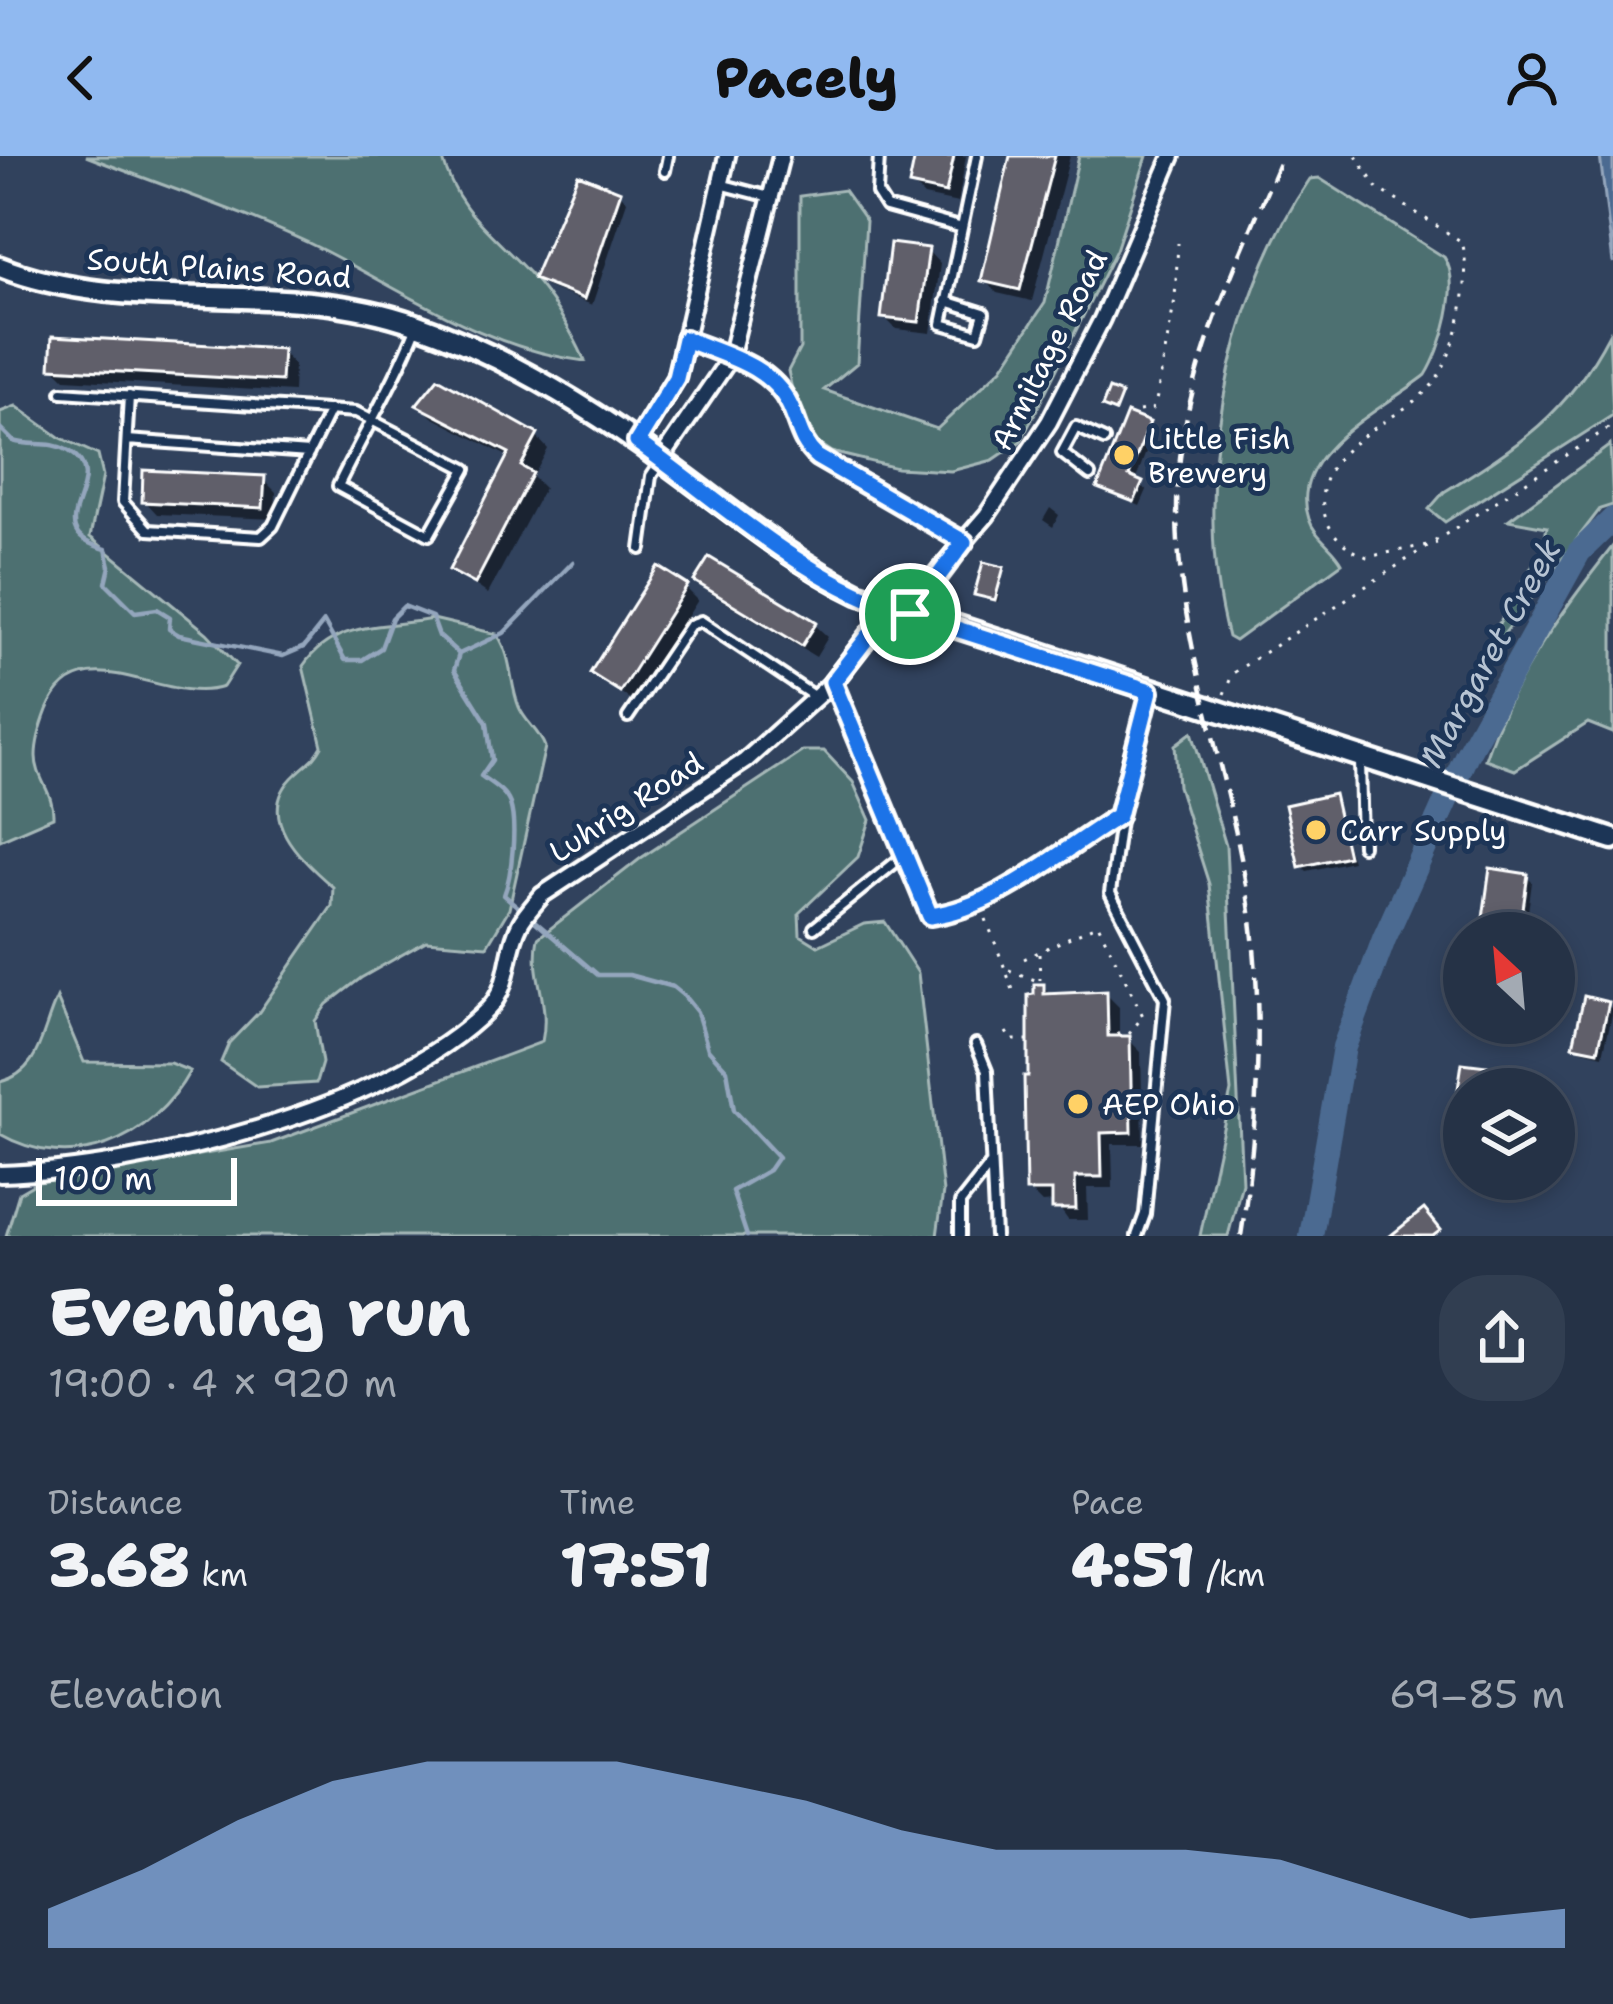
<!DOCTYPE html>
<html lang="en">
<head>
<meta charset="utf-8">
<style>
  :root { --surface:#253246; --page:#313e51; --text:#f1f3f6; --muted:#a3aab3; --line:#424d5f; --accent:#90b9f0 }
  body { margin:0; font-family:"Shantell Sans",sans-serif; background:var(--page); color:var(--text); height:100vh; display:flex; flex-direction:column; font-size:45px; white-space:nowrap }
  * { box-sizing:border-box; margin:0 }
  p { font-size:39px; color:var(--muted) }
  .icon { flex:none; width:66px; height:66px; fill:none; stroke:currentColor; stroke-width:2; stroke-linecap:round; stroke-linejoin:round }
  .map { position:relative; height:1080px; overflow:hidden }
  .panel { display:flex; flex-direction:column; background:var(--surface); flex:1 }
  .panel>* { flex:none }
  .needle { width:78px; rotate:334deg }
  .buttons { position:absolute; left:1443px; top:756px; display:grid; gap:24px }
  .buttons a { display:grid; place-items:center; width:132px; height:132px; border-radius:50%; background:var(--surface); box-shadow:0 6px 18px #0003,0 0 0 3px var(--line); font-size:60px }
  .scale { position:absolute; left:36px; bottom:30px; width:201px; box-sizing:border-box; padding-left:12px; border:6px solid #fff; border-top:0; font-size:33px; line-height:42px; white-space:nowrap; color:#fff; -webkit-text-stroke:9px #1d3557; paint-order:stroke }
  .pin { position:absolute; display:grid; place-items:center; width:102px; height:102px; color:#fff; margin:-51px; border:6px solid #fff; border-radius:50%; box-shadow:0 3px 12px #0007 }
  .round { display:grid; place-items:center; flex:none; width:126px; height:126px; border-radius:48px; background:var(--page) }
  .summary { display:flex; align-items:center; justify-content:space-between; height:204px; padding:0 48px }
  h1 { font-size:66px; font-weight:800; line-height:90px }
  .metrics { display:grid; grid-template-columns:repeat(3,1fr); gap:18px; height:204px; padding:12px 48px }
  .metrics div { display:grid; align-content:center }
  .metrics b { font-size:60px; font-weight:800 }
  .metrics small { font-size:33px; font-weight:400 }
  .metrics p { font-size:33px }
  .chart { height:336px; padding:24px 48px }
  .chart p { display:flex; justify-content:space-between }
  .chart svg { width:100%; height:216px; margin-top:12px; fill:var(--accent); opacity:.7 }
  header { display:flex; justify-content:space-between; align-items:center; height:156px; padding:0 48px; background:var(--accent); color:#111; font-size:54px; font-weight:800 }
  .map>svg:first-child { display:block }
</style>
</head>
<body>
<header><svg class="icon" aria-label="back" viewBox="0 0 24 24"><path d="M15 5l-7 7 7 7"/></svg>Pacely<svg class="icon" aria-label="person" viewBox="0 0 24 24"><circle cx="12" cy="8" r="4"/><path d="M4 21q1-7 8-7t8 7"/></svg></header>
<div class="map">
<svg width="1613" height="1080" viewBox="0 0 1613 1080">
  <rect width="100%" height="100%" fill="#31425d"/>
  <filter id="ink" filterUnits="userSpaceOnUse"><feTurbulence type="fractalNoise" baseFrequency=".00833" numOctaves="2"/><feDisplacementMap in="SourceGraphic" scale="24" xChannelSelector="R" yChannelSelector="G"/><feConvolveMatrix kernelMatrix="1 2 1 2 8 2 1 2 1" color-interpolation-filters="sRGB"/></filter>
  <g filter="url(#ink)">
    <path fill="#4d7071" stroke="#a6b8b8" stroke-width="3" d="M86 0H442C456 56 494 78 530 118 554 145 570 172 585 205 489 194 409 138 325 95 249 57 165 31 86 0Z
      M1079 0H1147L1116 94 1021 285 993 304 951 315 897 312 831 296 812 283 799 266 788 215 800 192V40L844 34 866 65 857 207 824 234 937 273 1002 212 1045 147Z
      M1319 22 1444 101C1462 126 1442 194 1426 219 1384 253 1286 297 1309 363 1315 382 1335 392 1342 407L1235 485 1228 481C1190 339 1226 144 1310 23Z
      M1609 178 1613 259 1445 366 1429 353 1444 336C1519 289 1567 259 1609 178Z
      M16 250 59 281 98 299 103 320 90 381 207 477 237 509 223 531C163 551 80 474 47 554 42 567 36 584 36 600 36 623 54 636 53 661L0 684V256Z
      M1610 289 1613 349 1600 353 1485 503 1482 497 1543 391 1547 371 1508 364Z
      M1613 390V577L1588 567 1515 614 1485 603C1510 526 1563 453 1613 390Z
      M433 463 497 478C513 502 509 526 519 551 525 566 539 574 545 591L509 753 487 790 426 785 361 822 327 848 315 865 322 907 316 927 257 931 221 906 229 887 259 856 332 750 333 731C302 705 251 659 296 618 307 607 314 605 322 590L303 510C335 464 385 472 433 463Z
      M1192 576 1226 690 1242 1027 1228 1080H1200L1231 935 1209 728 1178 630 1175 589Z
      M803 595H824L853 626 870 664 858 701 799 757 800 779 818 790 864 768 885 766 918 817 943 1036 937 1080H6L19 1037 38 1026 271 987 542 886C551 843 530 823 538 782L641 702Z
      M57 842 84 906 170 907 190 915C152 985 71 1019 0 978V926C41 916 41 875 57 842Z"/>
    <path fill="#4c6b91" stroke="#94a6bd" stroke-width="3" d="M1600 0H1613V107Z"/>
    <path fill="#0007" d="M919 0H966L958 47 924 40 912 28Z
      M1016 0H1070L1032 145 997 137 984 124Z
      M619 37 627 45 592 149 545 130 537 122Z
      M928 95 940 108 931 177 896 173 884 161Z
      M282 196 294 209 293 236 65 223 53 211Z
      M427 235 536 280 548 293 533 321 544 332 488 438 452 413 511 302 432 261 420 249Z
      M1148 268 1154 274 1135 326 1147 334 1140 350 1101 331Z
      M263 323 276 336 275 363 157 358 145 345Z
      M1050 352 1059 359 1053 371 1043 364Z
      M710 405 815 469 828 481 816 501 710 437 698 425Z
      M1003 413 998 446 981 441 978 438Z
      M686 432 698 444 633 546 594 516Z
      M1333 641 1352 705 1307 715 1302 710Z
      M1527 721 1532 726 1526 771 1492 766 1487 761Z
      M1043 831 1053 841 1106 838 1119 851V883H1128L1141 896 1143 988H1112L1113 1032H1087L1088 1064H1068L1055 1046 1042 1047 1029 1034 1031 923Z
      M1607 848 1613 854 1603 899 1582 894 1576 889Z
      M1465 910 1499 920 1497 933H1464V979L1456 973Z"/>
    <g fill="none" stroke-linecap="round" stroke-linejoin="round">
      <path stroke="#94a6bd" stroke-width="4.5" d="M0 272 13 285C33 291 50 284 69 295 118 325 31 374 106 393L110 410 106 427 135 456 157 453 170 461 169 473 179 479 283 500 304 491 324 466 345 504H362L381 492 392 462 404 450 432 461 439 480 459 498 454 514 487 567 492 604 481 620C492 628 505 635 510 648 517 669 512 719 504 739L598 819H629L673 831 684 840 697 856 708 893 727 914 734 954 778 1001 769 1014 732 1035 747 1080
        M459 498 504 477 573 406"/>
      <path stroke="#4c6b91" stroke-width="24" d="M1311 1080 1344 891 1384 783 1466 600 1579 396 1613 363"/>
    </g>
    <path fill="#615f6b" stroke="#fff" stroke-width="3" d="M915 0H954L946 37 909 29Z
      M1010 0H1055L1020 134 981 125Z
      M578 18 621 35 584 143 533 123Z
      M890 87 929 92 919 166 881 162Z
      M52 180 283 193 281 225 50 212Z
      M438 222 538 278 521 310 533 317 475 428 449 414 509 297 416 249Z
      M1109 233 1122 238 1115 256 1102 251Z
      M1127 257 1150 266 1129 320 1143 326 1134 346 1097 332Z
      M143 314 265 320 263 352 142 346Z
      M709 401 817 466 802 490 694 425Z
      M983 406 1004 411 995 444 974 439Z
      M658 410 688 429 620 536 590 517Z
      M1334 638 1348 700 1299 711 1285 649Z
      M1490 712 1528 718 1521 767 1483 762Z
      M1034 828H1044V838L1107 835 1108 880H1130L1132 976 1101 977 1102 1021H1075L1076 1053H1052V1035H1026L1024 920H1028V839L1034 838Z
      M1584 840 1609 846 1598 895 1573 890Z
      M1462 907 1495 911 1492 933H1458Z
      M1457 939 1464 940V976L1453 974Z
      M1424 1053 1441 1074 1433 1080H1390Z"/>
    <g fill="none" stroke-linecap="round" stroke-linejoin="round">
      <g stroke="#fff" stroke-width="16">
        <path id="service" d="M879 0 877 37 886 51 959 71
          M665 15 668 0
          M720 28 770 41
          M946 145 984 157 978 178 942 168 977 0
          M687 184 754 211
          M62 236 356 256 466 313 429 379 338 330C364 276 395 226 417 170
          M129 240 123 346 148 374 261 381 273 370 330 254
          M127 284 309 297
          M1090 319 1062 297 1076 271 1104 284
          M641 393 651 320 659 308
          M834 527 930 760C997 752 1061 694 1119 660
          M628 561 690 469 701 465 815 541
          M1360 605 1362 690
          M814 772 902 701
          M976 888 987 915 995 1080
          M960 1080V1047L990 1009
          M1137 1080 1145 1058 1165 843 1110 737 1128 606 1150 536"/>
      </g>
      <g stroke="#fff" stroke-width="22">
        <path id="minor" d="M637 287 676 222 727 0
          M661 303 730 202 781 0
          M910 458 928 427 987 359 1049 266 1102 163 1172 0
          M0 1018C141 1014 387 955 488 853 512 829 505 796 520 768 525 758 535 748 542 739L745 605 833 526 891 451"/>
      </g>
      <g stroke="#fff" stroke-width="27">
        <path id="secondary" d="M0 111C132 163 281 120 415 168 502 198 589 251 663 305 727 351 788 403 859 438L1613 683"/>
      </g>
      <path stroke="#fff" stroke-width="3" stroke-dasharray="3 9" stroke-linecap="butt" d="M1356 0 1376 31 1462 86C1473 123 1457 198 1432 229 1397 269 1310 290 1324 356 1329 378 1346 393 1367 401L1437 387
        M761 215C792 238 790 277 817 301L951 379
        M1139 255 1152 253 1156 245 1175 143 1178 87
        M1224 538 1233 517 1613 269
        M986 763 1015 839
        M1039 798 1040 824
        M1024 803 1098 768 1143 860 1129 878H1108
        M1009 814 1040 826
        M1006 876 1011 884H1028"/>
      <use href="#service" stroke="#1d3557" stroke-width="8"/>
      <use href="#minor" stroke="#1d3557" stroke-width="14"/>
      <use href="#secondary" stroke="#1d3557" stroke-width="18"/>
      <path stroke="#fff" stroke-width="4.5" stroke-dasharray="18 9" stroke-linecap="butt" d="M1241 1080C1260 956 1266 831 1242 707 1217 575 1164 439 1180 302 1193 196 1241 97 1282 0"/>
    </g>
  </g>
  <g fill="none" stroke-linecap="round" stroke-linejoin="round" filter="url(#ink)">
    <g stroke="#fff" stroke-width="24">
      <path id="route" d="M910 458C806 427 724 348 637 286L676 222 685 183C724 199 771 209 790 250 799 269 800 286 817 301L964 386 910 458 891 451 833 526 930 760C997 752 1062 694 1118 660L1150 535 910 458"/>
    </g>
    <use href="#route" stroke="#1a73e8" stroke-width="15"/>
  </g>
  <g fill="#ffd166" stroke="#1d3557" stroke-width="4.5">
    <circle cx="1124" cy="299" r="12"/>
    <circle cx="1316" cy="674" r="12"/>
    <circle cx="1078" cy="948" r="12"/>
  </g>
  <g text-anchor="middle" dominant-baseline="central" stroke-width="10" stroke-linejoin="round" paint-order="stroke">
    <g font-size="30" fill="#fff" stroke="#1d3557">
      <text transform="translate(219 112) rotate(4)">South Plains Road</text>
      <text transform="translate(1049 194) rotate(-63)">Armitage Road</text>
      <text transform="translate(626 651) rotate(-33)">Luhrig Road</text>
    </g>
    <g font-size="30" fill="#fff" stroke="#1d3557" text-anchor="start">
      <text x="1148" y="282">Little Fish<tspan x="1148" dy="34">Brewery</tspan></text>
      <text x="1340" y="674">Carr Supply</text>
      <text x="1102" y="948">AEP Ohio</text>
    </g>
    <g font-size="33" font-style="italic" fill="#b7c4d3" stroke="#1d3557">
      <text transform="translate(1490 497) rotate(-61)">Margaret Creek</text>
    </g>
  </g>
</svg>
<div class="buttons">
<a><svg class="needle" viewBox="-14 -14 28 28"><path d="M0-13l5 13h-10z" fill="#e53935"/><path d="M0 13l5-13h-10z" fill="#a3aab3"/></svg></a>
<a><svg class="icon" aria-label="layers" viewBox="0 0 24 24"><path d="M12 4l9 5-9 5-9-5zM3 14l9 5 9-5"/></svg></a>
</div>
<div class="scale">100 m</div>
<div class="pin" style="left:910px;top:458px;background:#1e9e55"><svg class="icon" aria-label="arrive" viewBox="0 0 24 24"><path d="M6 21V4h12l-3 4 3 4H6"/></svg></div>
</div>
<section class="panel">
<div class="summary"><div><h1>Evening run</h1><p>19:00 · 4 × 920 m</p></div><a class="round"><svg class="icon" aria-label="share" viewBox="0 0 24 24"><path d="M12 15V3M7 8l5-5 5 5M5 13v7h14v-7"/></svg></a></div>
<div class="metrics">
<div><p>Distance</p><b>3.68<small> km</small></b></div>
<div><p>Time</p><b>17:51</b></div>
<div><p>Pace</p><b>4:51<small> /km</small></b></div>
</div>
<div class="chart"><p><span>Elevation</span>69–85 m</p>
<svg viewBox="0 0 160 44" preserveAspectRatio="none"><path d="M0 44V36L10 28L20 18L30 10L40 6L50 6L60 6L70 10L80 14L90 20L100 24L110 24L120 24L130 26L140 32L150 38L160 36V44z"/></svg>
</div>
</section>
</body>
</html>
